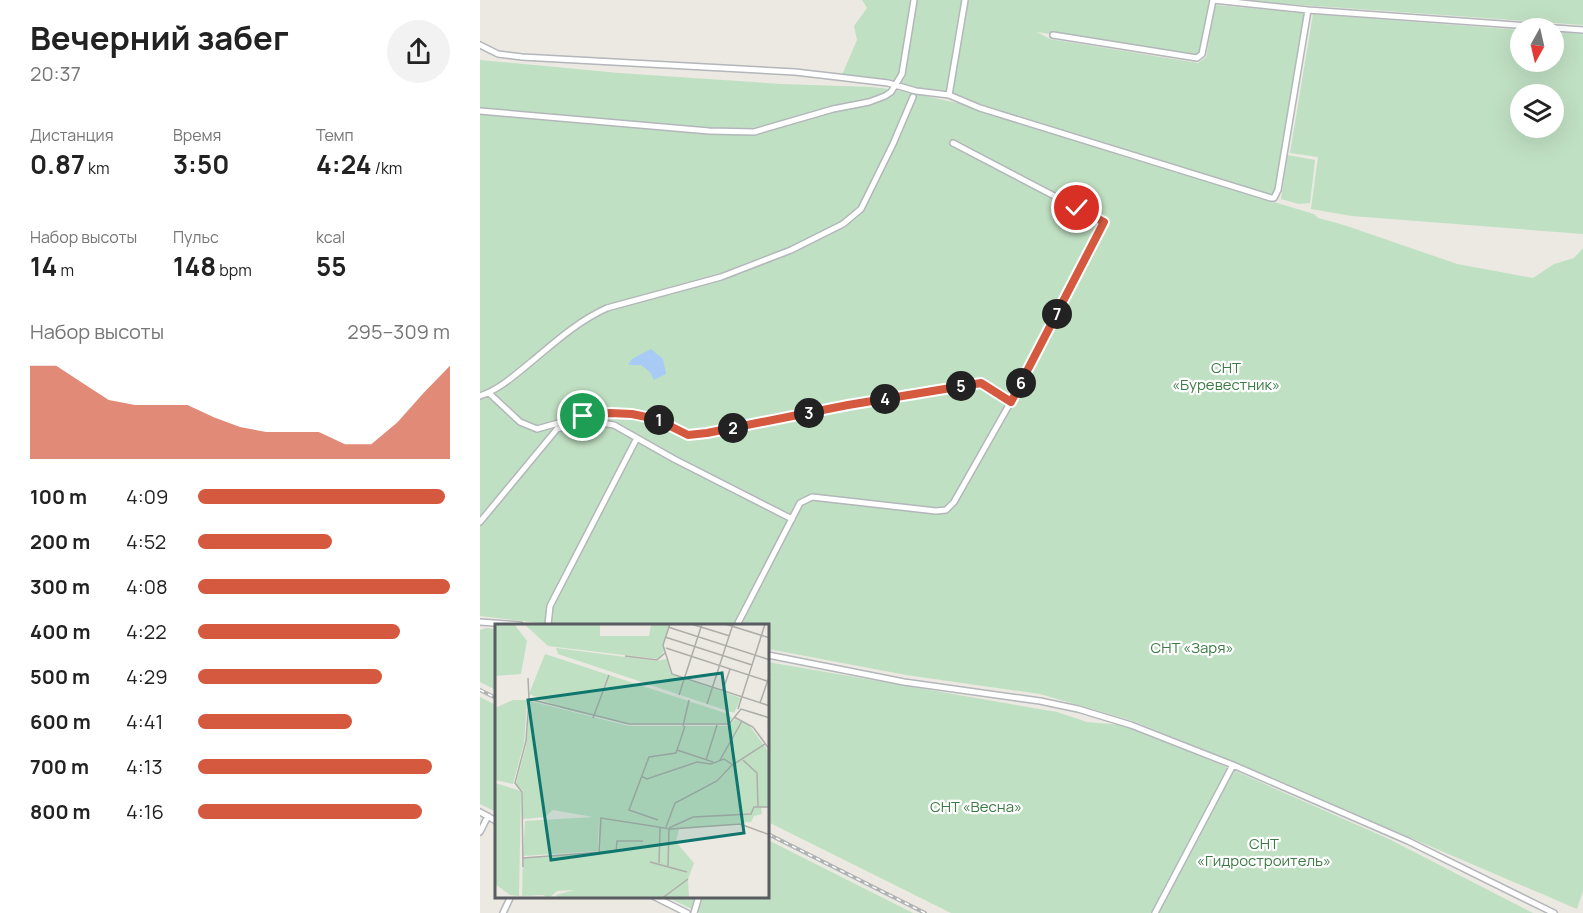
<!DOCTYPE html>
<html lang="ru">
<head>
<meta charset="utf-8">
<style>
  :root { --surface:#fff; --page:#f2f2f2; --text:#222; --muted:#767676; --accent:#d4593e }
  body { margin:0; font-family:Manrope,sans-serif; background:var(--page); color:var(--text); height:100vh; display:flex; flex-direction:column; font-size:22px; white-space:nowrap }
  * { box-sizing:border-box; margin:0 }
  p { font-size:20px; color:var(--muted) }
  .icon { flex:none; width:33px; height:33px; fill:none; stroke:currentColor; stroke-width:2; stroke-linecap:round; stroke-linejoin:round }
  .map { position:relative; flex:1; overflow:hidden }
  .details { display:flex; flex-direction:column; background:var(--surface); width:480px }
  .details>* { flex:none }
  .needle { width:39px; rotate:188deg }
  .controls { position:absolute; left:1030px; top:18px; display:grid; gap:12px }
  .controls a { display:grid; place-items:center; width:54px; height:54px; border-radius:50%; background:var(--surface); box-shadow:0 6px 24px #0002; font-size:30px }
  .pin { position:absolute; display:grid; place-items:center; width:51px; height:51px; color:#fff; margin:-26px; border:3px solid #fff; border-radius:50%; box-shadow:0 2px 6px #0007 }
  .km { position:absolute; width:30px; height:30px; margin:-15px; border-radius:50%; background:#222; color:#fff; font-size:16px; line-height:30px; text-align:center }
  .round { display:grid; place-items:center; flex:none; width:63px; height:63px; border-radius:32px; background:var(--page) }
  .headline { display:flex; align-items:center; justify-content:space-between; height:102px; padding:0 30px }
  h1 { font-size:33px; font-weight:700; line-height:45px }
  .figures { display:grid; grid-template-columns:repeat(3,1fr); gap:9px; height:102px; padding:6px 30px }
  .figures div { display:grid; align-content:center }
  .figures b { font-size:26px; font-weight:700 }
  .figures small { font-size:16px; font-weight:400 }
  .figures p { font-size:16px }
  .chart { height:168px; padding:12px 30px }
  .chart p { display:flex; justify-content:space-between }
  .chart svg { width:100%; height:108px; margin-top:6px; fill:var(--accent); opacity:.7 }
  ul { padding:0 30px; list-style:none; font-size:20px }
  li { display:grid; grid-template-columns:96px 72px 1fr; align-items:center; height:45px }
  li i { height:15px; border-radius:8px; background:var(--accent) }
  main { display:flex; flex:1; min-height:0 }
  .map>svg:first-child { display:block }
</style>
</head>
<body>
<main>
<section class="details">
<div class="headline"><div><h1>Вечерний забег</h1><p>20:37</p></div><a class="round"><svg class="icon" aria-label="share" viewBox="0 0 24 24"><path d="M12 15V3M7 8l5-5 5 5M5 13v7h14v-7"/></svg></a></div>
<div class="figures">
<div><p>Дистанция</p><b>0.87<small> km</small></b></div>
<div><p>Время</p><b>3:50</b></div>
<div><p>Темп</p><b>4:24<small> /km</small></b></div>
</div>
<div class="figures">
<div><p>Набор высоты</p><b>14<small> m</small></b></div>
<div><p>Пульс</p><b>148<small> bpm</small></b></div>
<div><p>kcal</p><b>55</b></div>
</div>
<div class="chart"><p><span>Набор высоты</span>295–309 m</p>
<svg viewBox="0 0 160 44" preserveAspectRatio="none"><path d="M0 44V6L10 6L20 13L30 20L40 22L50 22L60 22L70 27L80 31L90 33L100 33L110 33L120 38L130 38L140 29L150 17L160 6V44z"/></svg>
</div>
<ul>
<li><b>100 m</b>4:09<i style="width:98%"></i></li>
<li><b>200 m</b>4:52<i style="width:53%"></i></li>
<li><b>300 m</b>4:08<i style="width:100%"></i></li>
<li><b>400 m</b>4:22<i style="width:80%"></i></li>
<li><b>500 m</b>4:29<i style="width:73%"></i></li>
<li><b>600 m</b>4:41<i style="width:61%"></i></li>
<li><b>700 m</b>4:13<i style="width:93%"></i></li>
<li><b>800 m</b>4:16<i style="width:89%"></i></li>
</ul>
</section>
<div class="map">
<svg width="1103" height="913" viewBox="0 0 1103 913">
  <rect width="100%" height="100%" fill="#ebe9e1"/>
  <path fill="#c0e0c3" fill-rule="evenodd" d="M382 0H729L721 53 716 56 557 32 570 39 718 63 726 57 735 5 826 13 795 194 791 196 501 106 462 90 424 87 410 81 362 75 377 40 374 26 387 8Z
    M751 0H1103V25Z
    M833 14 1041 30V62H1074V32L1103 34V234L872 216 831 209 838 157 810 153ZM1041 94H1074V128H1041Z
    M0 60 139 73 302 84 392 87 417 90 487 105 649 158 834 214 838 218 864 225 977 264 1053 278 1074 264 1094 258 1103 248V891L1097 909 753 762 653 721 560 694 426 675 288 649V625H78L0 616Z
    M807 155 835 160 830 203 819 204 801 199Z
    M6 628 16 629V690L0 682V630Z
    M288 662 577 712 607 722 642 725 737 763 909 839 1053 913H471L288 822Z
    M0 697 16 705V812L0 804Z
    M288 840 433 913H220L187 897 288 896Z"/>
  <path fill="#a7cbf4" d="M171 349 183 359 186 374 174 380 170 372 161 365H148L152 359Z"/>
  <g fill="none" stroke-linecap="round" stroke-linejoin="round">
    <g stroke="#b3b6ba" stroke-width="8">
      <path id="street" d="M573 35 717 58 722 54 733 0 828 10 1103 30
        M0 45 18 54 42 57 315 72 358 77 408 83 436 91 469 95 500 108 791 198H794L798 190 828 10
        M469 95 485 0
        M0 111 229 131 274 132 353 109 389 102 405 96 411 92 422 74 434 0
        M9 393 40 422 57 429 103 416 130 413 176 419 209 435 227 433 368 405 501 383 531 402
        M0 396C20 389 35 375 51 362 75 342 98 321 127 308L241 277 311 250 363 224 381 209 413 144 433 97
        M0 522 77 429 108 421 134 425 194 459 312 519
        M0 622 40 625
        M68 625 70 606 157 438
        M257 625 320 503 332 497 456 511 466 510 474 502 546 375 624 222 473 143
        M288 655 424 682 560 701 598 709 651 725 753 765 928 841 1074 913
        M0 812 16 821
        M0 832 8 816
        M173 896 207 913
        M23 913 31 896
        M214 913 219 896
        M675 913 753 765"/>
    </g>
    <use href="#street" stroke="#fff" stroke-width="5"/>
    <g stroke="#b1b2b2" stroke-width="4">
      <path id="rail" d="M0 690 16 698
        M288 834 445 913"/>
    </g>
    <use href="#rail" stroke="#fff" stroke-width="1.5" stroke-dasharray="4.5" stroke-linecap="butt"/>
  </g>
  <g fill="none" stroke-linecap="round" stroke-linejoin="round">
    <g stroke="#fff" stroke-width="12">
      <path id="route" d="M103 416 130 413 152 414 176 419 208 435 227 433 368 405 501 383 531 402 624 222 597 208"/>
    </g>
    <use href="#route" stroke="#d4593e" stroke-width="8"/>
  </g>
  <g text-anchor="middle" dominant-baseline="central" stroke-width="4.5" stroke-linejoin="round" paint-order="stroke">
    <g font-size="15" fill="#3d7b46" stroke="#fff">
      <text x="746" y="367">СНТ<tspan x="746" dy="17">«Буревестник»</tspan></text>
      <text x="712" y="647">СНТ «Заря»</text>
      <text x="496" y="806">СНТ «Весна»</text>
      <text x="784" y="843">СНТ<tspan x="784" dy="17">«Гидростроитель»</tspan></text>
    </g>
  </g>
  <g transform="translate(15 624)">
    <rect width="274" height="274" fill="#ebe9e1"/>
    <path d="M0 0H19L32 17 26 50 0 52ZM29 0H105V12H154L156 1 175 0 168 20 170 26 163 35 53 22ZM61 24 162 37 172 35 176 50 246 74 239 89 63 30ZM50 30 233 90 237 94 233 99H131L69 85 34 70ZM18 76H32L29 119 18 160 0 156V84ZM35 77 134 102H233L240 95 254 101 274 128V182L266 183 267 190 259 192 256 198 184 205 181 218 199 239 193 255 194 274H63L61 271 79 266 62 267 54 274 48 271 27 272 28 234 121 228 122 216 120 227H104V193L103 227 28 232 30 197 98 193 58 186 50 193 28 195V167L21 160 31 122ZM0 159 26 167 24 272 15 271 0 260Z" fill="#c0e0c3"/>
    <path fill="none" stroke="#adada9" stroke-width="1.5" d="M175 0 168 21 177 50 275 82M196 0 235 12M230 0 275 14M173 3 275 36M170 13 257 41M171 24 275 58M130 32 162 36 170 29M33 54 34 75M228 66 235 45M184 71 207 0M265 79 275 50M212 80 238 0M243 85 270 0M239 93 258 103 275 126M98 94 114 51M188 102 194 76M182 126 218 138M211 136 222 101M225 136 247 97M248 136 262 149 263 183M146 152 152 155 202 138 216 140 229 135 238 141M163 196 134 186 154 133 181 129 190 102M171 203 180 179 222 157 236 142 270 120M174 204 198 193 256 190 259 183H275M104 228 106 194 176 205 245 200 275 211M28 234 121 227 122 217H148M155 238 192 248M164 239 165 204M173 242 174 204M28 243 27 168 20 159 31 117 34 75 134 100H234L246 85 275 94M166 275 193 255"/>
    <path fill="#0f766e" fill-opacity="0.15" stroke="#0f766e" stroke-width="3" d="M227 49 249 209 56 236 33 76Z"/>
    <rect width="274" height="274" fill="none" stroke="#595c60" stroke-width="3"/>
  </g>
</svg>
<div class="controls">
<a><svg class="needle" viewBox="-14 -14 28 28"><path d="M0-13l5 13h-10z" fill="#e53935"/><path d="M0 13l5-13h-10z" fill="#767676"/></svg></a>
<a><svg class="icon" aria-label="layers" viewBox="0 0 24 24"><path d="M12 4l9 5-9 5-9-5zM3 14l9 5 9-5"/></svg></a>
</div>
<div class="pin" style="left:103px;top:416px;background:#1e9e55"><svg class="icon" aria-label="arrive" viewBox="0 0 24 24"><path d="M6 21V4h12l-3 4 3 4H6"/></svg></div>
<div class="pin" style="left:597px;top:208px;background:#d93025"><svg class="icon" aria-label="check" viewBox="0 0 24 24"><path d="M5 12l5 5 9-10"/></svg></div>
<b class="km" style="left:179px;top:420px">1</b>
<b class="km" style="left:253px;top:428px">2</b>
<b class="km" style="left:329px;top:413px">3</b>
<b class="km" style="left:405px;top:399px">4</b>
<b class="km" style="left:481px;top:386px">5</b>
<b class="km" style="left:541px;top:383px">6</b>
<b class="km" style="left:577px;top:314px">7</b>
</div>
</main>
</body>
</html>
